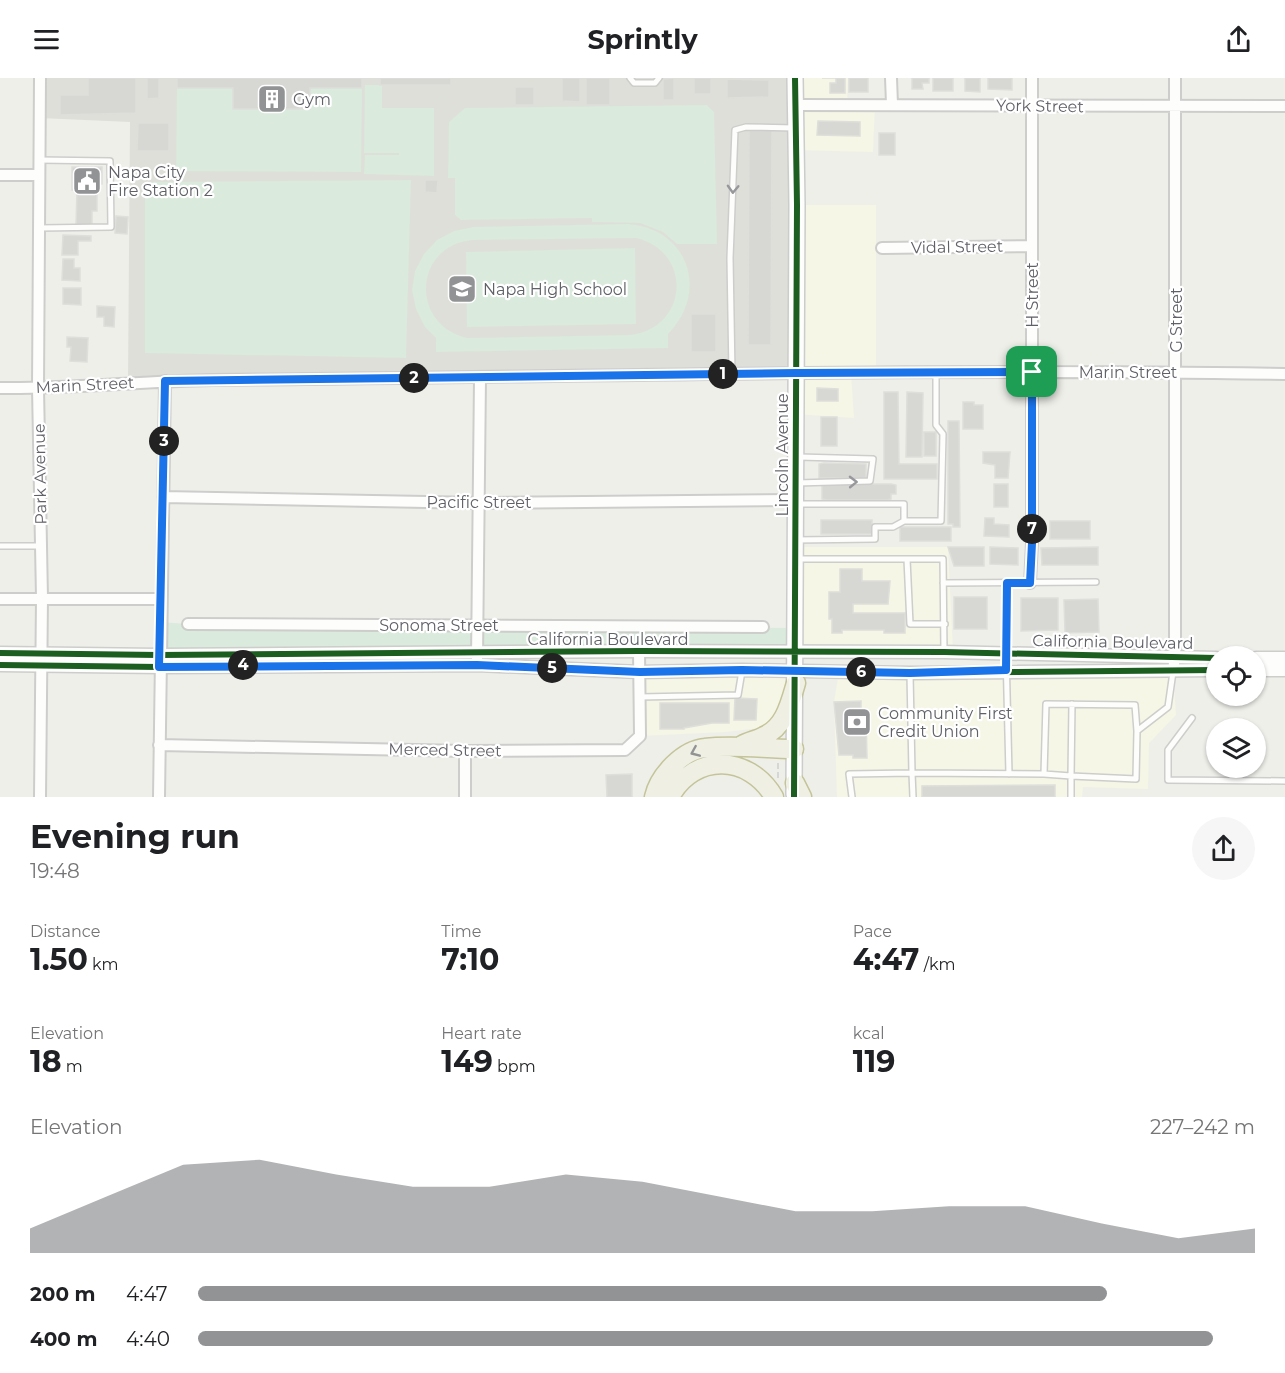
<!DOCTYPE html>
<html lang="en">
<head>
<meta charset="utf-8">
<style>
  :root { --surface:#fff; --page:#f6f6f6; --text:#202124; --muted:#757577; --accent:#929395 }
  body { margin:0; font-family:Montserrat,sans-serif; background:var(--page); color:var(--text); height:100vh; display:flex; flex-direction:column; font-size:22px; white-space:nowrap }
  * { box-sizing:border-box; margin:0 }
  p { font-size:20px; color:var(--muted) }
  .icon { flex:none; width:33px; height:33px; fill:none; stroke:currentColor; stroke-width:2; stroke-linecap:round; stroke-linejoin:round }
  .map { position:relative; height:719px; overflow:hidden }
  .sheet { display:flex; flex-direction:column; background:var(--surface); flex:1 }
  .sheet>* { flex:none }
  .buttons { position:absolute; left:1206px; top:568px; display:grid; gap:12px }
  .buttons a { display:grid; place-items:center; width:60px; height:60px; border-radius:50%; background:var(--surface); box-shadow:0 2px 4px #0004; font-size:30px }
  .pin { position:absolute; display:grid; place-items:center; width:51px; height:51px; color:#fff; margin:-26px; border-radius:12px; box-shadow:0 3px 9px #0006 }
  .km { position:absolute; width:30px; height:30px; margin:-15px; border-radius:50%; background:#222; color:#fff; font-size:16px; line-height:30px; text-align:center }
  .round { display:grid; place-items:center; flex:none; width:63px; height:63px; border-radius:32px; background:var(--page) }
  .summary { display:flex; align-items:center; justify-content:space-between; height:102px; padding:0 30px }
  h1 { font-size:33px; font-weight:700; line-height:45px }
  .stats { display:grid; grid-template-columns:repeat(3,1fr); gap:9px; height:102px; padding:6px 30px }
  .stats div { display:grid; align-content:center }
  .stats b { font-size:30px; font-weight:700 }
  .stats small { font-size:16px; font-weight:400 }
  .stats p { font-size:16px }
  .chart { height:168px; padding:12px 30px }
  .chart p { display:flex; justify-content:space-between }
  .chart svg { width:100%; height:108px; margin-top:6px; fill:var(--accent); opacity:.7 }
  ul { padding:0 30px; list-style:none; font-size:20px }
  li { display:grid; grid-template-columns:96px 72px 1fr; align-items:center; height:45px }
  li i { height:15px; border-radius:8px; background:var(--accent) }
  header { display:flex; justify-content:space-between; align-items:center; height:78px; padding:0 30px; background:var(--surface); font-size:27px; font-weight:700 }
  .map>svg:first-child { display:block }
</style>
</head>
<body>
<header><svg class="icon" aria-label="menu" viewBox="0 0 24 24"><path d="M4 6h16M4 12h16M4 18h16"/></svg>Sprintly<svg class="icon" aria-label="share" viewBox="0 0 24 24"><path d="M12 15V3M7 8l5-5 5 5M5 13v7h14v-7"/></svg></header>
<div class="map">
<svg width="1285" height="719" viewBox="0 0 1285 719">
  <rect width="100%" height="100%" fill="#efefea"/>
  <path fill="#f5f6e6" d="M795 0H848L847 26H875L873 74 796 72Z
    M797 127H876V295H851L854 340 795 336Z
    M795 469H948L953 574 794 575Z
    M1173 591 1176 637 1149 665 1148 711 1083 709 1082 719H837L834 624 839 594Z
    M795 593 778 648 725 654 640 658V594Z"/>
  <path fill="#dfdfd9" d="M40 0H795L796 295 128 305 130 44 40 40Z"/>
  <path fill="#daeadc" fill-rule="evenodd" d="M365 7H382V30H434V98L364 96 365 77H399V75H364Z
    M177 10H233V31H310V10H362L361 94 176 93Z
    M707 27 714 34 717 166H677L663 154 640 145 592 144V140L461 142 455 137V100H448L449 44 465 30Z
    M411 102 406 280 145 275V104Z
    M628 146C688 150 710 214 668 256V270L436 274V260L425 249 416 231 412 212 415 193 424 176 437 162 454 153 473 149ZM636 160C694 174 688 251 629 257L467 260C409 246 414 167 473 162Z
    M635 170 636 246 467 249 466 174Z
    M160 544 188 546 795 550 794 575 159 577Z"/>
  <path fill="#d7d7d4" stroke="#dededa" stroke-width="1.5" d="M88 0H136V35L60 37V17H88Z
    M147 0H159V20L147 21Z
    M177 0H362V10H310V31H233V10H177Z
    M380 0H451V7H380Z
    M562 0H580V24L562 23Z
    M586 0H610V27H586Z
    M674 0V22H663V1Z
    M694 0H711V16H694Z
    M822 0H845V15H830V5H836V0Z
    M849 0H868V14H849Z
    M912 0H929V5H922L923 11H912Z
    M933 0H953V13H933Z
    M965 0H980V14L965 13Z
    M988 0H1012V12L988 11Z
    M727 1 769 2V19L727 20Z
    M515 9H534V27H515Z
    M818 43 860 44V58L817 57Z
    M138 45H169V73H137Z
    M749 52H772L771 267H748Z
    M879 55H895V77H879Z
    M72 89H102V106H97V133H92V148H76L77 112H72Z
    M425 102H438L437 115 425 114Z
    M116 138 128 139 127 156 115 155Z
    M63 157 91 158V163H78V177H62Z
    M63 181H74V190H80V203L62 202Z
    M63 210H81V227L63 226Z
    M97 228 115 229 114 249 104 248V239H97Z
    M691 236H716V274H691Z
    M67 259 88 260 87 284 70 283 71 269H67Z
    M817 310 838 311V323H817Z
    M884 314H898L899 386H937V401H884Z
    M907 314 923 315 922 379H906Z
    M963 324H974V327H983V351H963Z
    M821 339H837V368H821Z
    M948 343H959L960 449H953V446H948Z
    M924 354H936V378H924Z
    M983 374H1010L1008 400H995V387L983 385Z
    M824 385 866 386V400H819V386Z
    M822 406H891L896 407V416H891V421L887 422H827L822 421Z
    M994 406H1008V429H994Z
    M985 440H994V446L1009 447V459L984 458Z
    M821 442H872V456H821Z
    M1050 443H1090V461H1050Z
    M900 449H951V463H900Z
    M948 469H984V488H954Z
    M990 469 1018 470V487L990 486Z
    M1098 469V487H1042L1041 470Z
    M840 491H862V503H890L888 526H853V535H905V555H884V552H842V555H832V541H829V514H840Z
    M954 519H987V551H954Z
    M1021 520H1058V552L1021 553Z
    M1098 521 1099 554 1065 555 1064 522Z
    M735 620 757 621 756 642H734Z
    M861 623V639H866L867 680H853V677H839L834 624Z
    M660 625H729V645H712L684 650V651H660Z
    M632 696V719H607L606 697Z
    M1055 707V719H922V708Z"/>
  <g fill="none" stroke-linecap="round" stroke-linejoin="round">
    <g stroke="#cdcdcc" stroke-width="8">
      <path id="service" d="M630 0 634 5H655L659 0
        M39 150 111 149 110 83 39 82
        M732 296 730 180 735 52 746 49 795 50
        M796 405 870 403 873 381 799 379
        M796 426H904V443H941L943 356 936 347V295
        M796 462 875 461V449H893L904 443
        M0 468H40
        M797 481H943L944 574
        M907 481 910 546H945
        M943 505 1096 504
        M1007 505 1006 575 1009 696
        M640 619 738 617 742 593
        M1192 640 1168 672V702L1285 703
        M1044 696 1071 698 1072 626
        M852 719 849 696 912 695 910 596
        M913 719 912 695 1044 696 1046 626 1135 627 1137 653
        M1071 719V698L1136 701 1137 653 1168 629 1173 594"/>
    </g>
    <g stroke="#cdcdcc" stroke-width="14">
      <path id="minor" d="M891 0 892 26
        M796 27 1285 28
        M0 97H39
        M882 170 1031 168
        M0 310C71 311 142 303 213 302 570 299 928 290 1285 296
        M163 419 479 425 795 422
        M1030 505 1032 465V0
        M0 521H161
        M188 546 763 549
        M477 581 480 300
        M1173 591 1175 580V0
        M159 667 465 673 625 672 640 658 639 573
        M40 719 42 520 38 310 40 0
        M159 719 165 303
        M465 719V673"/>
    </g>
    <g stroke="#cdcdcc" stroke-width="15">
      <path id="tertiary" d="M0 575 159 577 639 573 944 574 1216 580
        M1256 580H1285
        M0 587 159 589 477 587 640 594 742 592 910 595 1216 592
        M1256 592H1285"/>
    </g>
    <g stroke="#cbcccc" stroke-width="18">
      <path id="secondary" d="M794 716 797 127 795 0"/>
    </g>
    <g stroke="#c4c49a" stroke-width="21">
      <path id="motorway" d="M742 667C749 663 757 662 764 658 785 649 790 625 796 605
        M795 705 802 719
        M654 719C659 697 683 672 705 670 734 666 765 671 794 671
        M670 719C694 675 749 676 774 719"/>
    </g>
    <path stroke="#cdd0cf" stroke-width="1.5" stroke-dasharray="6 3" stroke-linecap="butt" d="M778 700V684"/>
    <use href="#service" stroke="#fdfdfc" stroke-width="5"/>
    <use href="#minor" stroke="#fdfdfc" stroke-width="10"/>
    <use href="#tertiary" stroke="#fdfdfc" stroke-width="12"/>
    <use href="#secondary" stroke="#fdfdfc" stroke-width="15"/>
    <use href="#motorway" stroke="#efefe4" stroke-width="18"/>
    <g stroke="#fff" stroke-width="10">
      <path id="cycleway" d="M0 575 159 577 639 573 944 574 1216 580
        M0 587 159 589 477 587 640 594 742 592 910 595 1216 592
        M794 719 797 127 795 0"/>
    </g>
    <use href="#cycleway" stroke="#1b5e20" stroke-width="6"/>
  </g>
  <defs><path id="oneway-chevron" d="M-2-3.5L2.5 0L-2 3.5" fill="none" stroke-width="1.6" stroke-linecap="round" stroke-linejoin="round" transform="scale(1.5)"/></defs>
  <g stroke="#97989b">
    <use href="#oneway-chevron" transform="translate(733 111) rotate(92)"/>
    <use href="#oneway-chevron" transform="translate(853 404) rotate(-1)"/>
  </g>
  <use stroke="#929393" href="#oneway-chevron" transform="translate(695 674) rotate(157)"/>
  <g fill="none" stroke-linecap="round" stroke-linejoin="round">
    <g stroke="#fff" stroke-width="12">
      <path id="route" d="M1032 294V465L1030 505H1007L1006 592 910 595 742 592 640 594 477 587 159 589 165 303 796 295Z"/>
    </g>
    <use href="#route" stroke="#1a73e8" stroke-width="8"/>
  </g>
  <defs>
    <g id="building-square" transform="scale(1.5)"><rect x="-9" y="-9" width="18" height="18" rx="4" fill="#929395" stroke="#fff"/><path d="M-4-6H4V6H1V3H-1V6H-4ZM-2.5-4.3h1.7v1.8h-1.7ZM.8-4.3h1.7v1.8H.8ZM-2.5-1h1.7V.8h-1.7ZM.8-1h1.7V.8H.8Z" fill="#fff"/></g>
    <g id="civic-square" transform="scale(1.5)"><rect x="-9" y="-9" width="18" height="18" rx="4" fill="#929395" stroke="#fff"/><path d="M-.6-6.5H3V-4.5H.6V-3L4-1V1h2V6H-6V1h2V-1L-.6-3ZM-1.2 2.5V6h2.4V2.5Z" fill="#fff"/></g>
    <g id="school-square" transform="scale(1.5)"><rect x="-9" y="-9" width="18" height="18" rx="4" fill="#929395" stroke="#fff"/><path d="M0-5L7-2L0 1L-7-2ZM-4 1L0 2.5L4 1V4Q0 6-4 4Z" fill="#fff"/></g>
    <g id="bank-square" transform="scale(1.5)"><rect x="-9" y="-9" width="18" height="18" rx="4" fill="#929395" stroke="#fff"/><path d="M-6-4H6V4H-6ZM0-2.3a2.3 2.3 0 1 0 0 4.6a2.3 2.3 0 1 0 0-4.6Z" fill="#fff"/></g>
  </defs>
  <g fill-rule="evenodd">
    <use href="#building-square" x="272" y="21"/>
    <use href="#civic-square" x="87" y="103"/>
    <use href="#school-square" x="462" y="211"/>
    <use href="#bank-square" x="857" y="644"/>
  </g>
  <g text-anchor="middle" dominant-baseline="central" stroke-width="4.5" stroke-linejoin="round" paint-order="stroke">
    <g font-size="16" fill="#606167" stroke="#fff" text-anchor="start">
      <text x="293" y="21">Gym</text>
      <text x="108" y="94">Napa City<tspan x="108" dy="18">Fire Station 2</tspan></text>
      <text x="483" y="211">Napa High School</text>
      <text x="878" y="635">Community First<tspan x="878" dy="18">Credit Union</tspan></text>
    </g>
    <g font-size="16" fill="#606167" stroke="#fff">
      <text transform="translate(1040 28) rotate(1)">York Street</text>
      <text transform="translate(957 169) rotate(-1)">Vidal Street</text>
      <text transform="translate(1032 217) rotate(-90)">H Street</text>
      <text transform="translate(1176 242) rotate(-90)">G Street</text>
      <text x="1128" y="294">Marin Street</text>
      <text transform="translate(85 307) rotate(-3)">Marin Street</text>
      <text transform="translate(782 377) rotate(-90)">Lincoln Avenue</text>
      <text transform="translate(40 396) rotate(-91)">Park Avenue</text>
      <text x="479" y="424">Pacific Street</text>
      <text x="439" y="547">Sonoma Street</text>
      <text x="608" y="561">California Boulevard</text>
      <text transform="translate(1113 564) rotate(1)">California Boulevard</text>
      <text transform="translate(445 672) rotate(1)">Merced Street</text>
    </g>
  </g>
</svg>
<div class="buttons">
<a><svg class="icon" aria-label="locate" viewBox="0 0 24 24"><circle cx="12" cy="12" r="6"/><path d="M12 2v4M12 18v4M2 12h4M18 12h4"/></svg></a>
<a><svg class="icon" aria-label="layers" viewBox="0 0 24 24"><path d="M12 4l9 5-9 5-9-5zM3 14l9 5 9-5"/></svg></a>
</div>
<div class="pin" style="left:1032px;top:294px;background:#1e9e55"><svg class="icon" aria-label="arrive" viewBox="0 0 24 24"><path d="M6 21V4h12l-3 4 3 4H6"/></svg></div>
<b class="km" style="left:723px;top:296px">1</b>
<b class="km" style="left:414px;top:300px">2</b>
<b class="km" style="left:164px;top:363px">3</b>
<b class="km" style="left:243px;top:587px">4</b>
<b class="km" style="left:552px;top:590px">5</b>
<b class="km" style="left:861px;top:594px">6</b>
<b class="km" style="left:1032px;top:451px">7</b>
</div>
<section class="sheet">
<div class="summary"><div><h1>Evening run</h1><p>19:48</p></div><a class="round"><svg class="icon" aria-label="share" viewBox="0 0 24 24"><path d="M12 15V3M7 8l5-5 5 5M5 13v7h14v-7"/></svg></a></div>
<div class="stats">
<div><p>Distance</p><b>1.50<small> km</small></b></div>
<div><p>Time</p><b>7:10</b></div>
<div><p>Pace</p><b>4:47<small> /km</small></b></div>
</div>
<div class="stats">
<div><p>Elevation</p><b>18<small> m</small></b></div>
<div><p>Heart rate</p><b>149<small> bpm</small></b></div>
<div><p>kcal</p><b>119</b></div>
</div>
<div class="chart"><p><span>Elevation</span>227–242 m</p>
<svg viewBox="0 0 160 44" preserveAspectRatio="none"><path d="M0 44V34L10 21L20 8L30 6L40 12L50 17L60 17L70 12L80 15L90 21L100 27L110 27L120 25L130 25L140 32L150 38L160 34V44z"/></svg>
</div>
<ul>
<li><b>200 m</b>4:47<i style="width:86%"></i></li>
<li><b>400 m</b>4:40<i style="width:96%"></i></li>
</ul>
</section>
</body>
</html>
